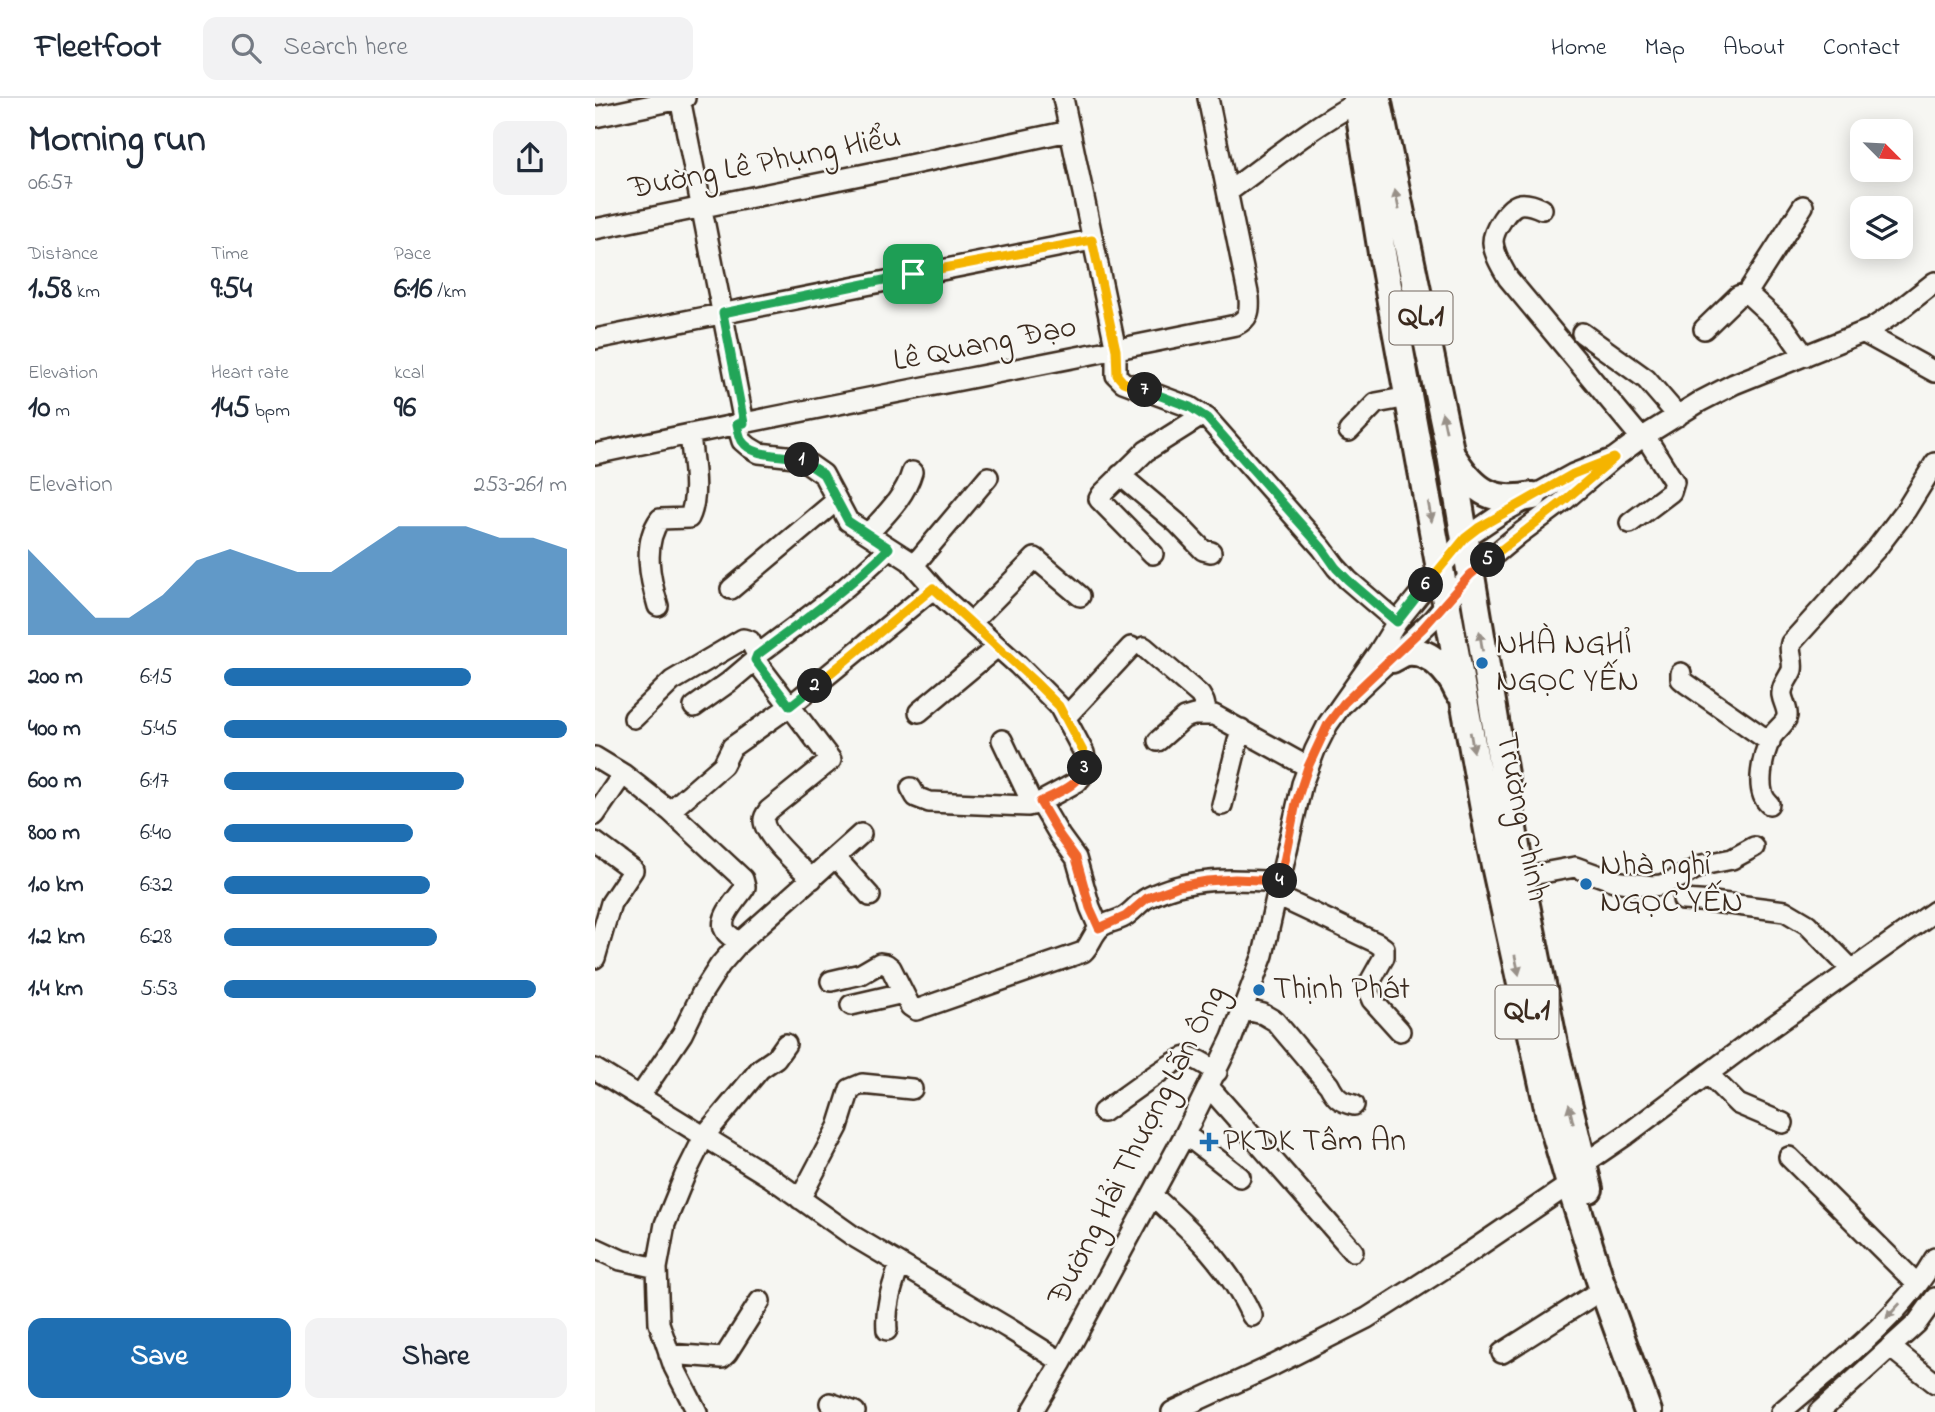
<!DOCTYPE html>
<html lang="en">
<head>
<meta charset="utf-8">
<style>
  :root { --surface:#fff; --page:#f2f2f3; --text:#1f2937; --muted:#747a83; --line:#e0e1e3; --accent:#1f6fb2 }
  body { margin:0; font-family:"Indie Flower",sans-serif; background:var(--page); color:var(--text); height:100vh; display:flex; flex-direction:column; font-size:26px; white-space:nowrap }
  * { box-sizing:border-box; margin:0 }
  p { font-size:23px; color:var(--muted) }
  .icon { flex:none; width:38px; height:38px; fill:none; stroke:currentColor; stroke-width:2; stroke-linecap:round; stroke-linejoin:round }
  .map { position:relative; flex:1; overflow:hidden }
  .details { display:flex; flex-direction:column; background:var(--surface); width:595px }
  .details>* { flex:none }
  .needle { width:46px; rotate:114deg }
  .controls { position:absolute; left:1255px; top:21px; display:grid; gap:14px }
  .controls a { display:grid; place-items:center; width:63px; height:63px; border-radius:14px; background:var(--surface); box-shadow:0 4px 18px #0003; font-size:35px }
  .pin { position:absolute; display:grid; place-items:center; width:60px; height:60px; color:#fff; margin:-30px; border-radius:14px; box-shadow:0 4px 10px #0006 }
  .km { position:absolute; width:35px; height:35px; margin:-18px; border-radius:50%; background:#222; color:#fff; font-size:19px; line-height:35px; text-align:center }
  .round { display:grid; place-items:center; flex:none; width:74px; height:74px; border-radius:14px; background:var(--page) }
  .summary { display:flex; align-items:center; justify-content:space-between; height:119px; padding:0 28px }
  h1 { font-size:38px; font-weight:700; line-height:52px }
  .metrics { display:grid; grid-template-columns:repeat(3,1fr); gap:10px; height:119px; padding:7px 28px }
  .metrics div { display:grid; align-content:center }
  .metrics b { font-size:30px; font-weight:700 }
  .metrics small { font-size:19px; font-weight:400 }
  .metrics p { font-size:19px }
  .chart { height:196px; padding:14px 28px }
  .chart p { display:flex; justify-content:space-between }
  .chart svg { width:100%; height:126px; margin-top:7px; fill:var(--accent); opacity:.7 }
  .button { display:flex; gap:14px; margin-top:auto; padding:14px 28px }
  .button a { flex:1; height:80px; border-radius:14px; background:var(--accent); color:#fff; font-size:28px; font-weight:700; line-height:80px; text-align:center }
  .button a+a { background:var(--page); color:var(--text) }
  ul { padding:0 28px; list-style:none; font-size:23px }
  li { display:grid; grid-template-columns:112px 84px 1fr; align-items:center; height:52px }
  li i { height:18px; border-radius:9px; background:var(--accent) }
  header { display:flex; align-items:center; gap:42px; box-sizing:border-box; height:98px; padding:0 35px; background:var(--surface); border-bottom:2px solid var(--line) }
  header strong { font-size:33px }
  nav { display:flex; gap:38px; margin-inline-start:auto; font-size:24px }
  .search { width:490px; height:63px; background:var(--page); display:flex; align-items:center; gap:18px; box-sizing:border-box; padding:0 24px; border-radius:14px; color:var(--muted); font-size:26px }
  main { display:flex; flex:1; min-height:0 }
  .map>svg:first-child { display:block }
</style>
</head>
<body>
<header>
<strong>Fleetfoot</strong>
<div class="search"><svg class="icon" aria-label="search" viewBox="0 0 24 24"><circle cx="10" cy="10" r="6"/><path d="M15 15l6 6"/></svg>Search here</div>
<nav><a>Home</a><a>Map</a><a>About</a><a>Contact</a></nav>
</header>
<main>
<section class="details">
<div class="summary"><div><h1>Morning run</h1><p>06:57</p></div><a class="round"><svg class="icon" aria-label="share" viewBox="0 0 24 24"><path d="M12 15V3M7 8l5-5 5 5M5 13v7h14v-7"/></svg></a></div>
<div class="metrics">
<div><p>Distance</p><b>1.58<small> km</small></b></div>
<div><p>Time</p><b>9:54</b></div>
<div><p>Pace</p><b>6:16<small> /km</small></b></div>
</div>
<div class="metrics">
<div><p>Elevation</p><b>10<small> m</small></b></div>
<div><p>Heart rate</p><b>145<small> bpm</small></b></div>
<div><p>kcal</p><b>96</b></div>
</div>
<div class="chart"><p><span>Elevation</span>253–261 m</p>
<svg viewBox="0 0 160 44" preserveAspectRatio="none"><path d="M0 44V14L10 26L20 38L30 38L40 30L50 18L60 14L70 18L80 22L90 22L100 14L110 6L120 6L130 6L140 10L150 10L160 14V44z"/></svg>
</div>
<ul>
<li><b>200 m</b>6:15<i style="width:72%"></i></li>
<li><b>400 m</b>5:45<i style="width:100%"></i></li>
<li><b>600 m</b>6:17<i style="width:70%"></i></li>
<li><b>800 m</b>6:40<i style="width:55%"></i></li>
<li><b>1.0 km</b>6:32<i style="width:60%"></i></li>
<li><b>1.2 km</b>6:28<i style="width:62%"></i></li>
<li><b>1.4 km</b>5:53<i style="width:91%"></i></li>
</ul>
<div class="button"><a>Save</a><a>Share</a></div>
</section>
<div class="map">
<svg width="1340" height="1314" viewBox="0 0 1340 1314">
  <rect width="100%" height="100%" fill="#f6f6f2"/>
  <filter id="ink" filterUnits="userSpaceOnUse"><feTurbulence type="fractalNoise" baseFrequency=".0143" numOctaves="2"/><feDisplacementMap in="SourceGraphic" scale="14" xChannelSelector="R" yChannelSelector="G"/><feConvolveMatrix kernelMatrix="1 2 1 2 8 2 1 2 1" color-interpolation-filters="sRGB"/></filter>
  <g filter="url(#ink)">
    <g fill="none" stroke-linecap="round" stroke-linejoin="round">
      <g stroke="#3b2a1e" stroke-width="24">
        <path id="minor" d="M85 0 149 325
          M468 0 521 252V277L528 284 595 309 612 320 727 450 741 469 753 482 802 524
          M0 19 90 0
          M633 94C676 63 716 29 763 4
          M1208 108 1152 195 1190 230 1210 258
          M947 111C940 108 933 105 925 106 913 108 898 133 898 144 899 157 907 169 913 180L1046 340
          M0 131 295 71 474 33
          M1109 231 1143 198 1152 195
          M987 235 1051 281 1083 318
          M1269 235 1340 274
          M0 241 497 142
          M142 326 147 343 154 349 164 355 200 359 211 364 228 376 253 423 315 463 344 496 423 567 464 608 489 655 491 666 487 678 482 684 445 704 465 738 481 760 495 809 504 830
          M754 333 781 305 814 299
          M0 356C213 310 428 271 641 227 654 221 655 213 654 200L613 0
          M1019 360 1046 340 1106 303 1139 286 1276 231 1303 213 1340 184
          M525 377 582 425 608 452 616 454
          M1035 425 1076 394 1079 384 1050 338
          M273 436C289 418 310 399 317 374
          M558 456 504 401 507 396 551 353 608 317
          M319 467 393 379
          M136 491 242 402
          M63 508C55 481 47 446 65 421L94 420C105 398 97 360 95 336
          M376 525 440 460 485 498
          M549 549 605 597 609 604 612 616
          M160 562 236 662 174 712C171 716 169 718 169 722 168 737 206 770 217 781
          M1086 575V581L1092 586 1175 644
          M99 609 134 584 160 562 162 557C208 523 254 490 294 450
          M324 614 402 549
          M39 620 77 583 148 541 155 543 162 557
          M470 620 536 549
          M407 642 438 707
          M563 643 589 620 599 617H619L713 669
          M0 659 28 676 75 713 148 781 150 789C144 800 121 820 131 834 134 838 140 841 144 845L266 736
          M316 690 321 699 334 704 433 708 445 704
          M1174 706C1159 693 1168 656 1176 640 1180 632 1191 626 1192 618 1193 611 1188 604 1187 597 1186 588 1194 580 1197 572 1199 562 1193 554 1196 545L1282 450 1311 412 1340 365
          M627 707 646 631
          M75 713 128 667 137 649 195 608 339 490
          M0 717 28 676
          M0 744 38 772 16 805 0 860
          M241 760 275 798
          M926 779 980 769 1019 783 1057 788 1066 787 1084 780 1107 767 1137 761 1159 749
          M682 798 782 845 789 850V859L775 884 774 895 777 902 805 933
          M1088 802 1118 804 1190 813 1212 826 1257 872
          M236 883 266 876 285 865 291 866 296 870 315 908 321 912 488 854C496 847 498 834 507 828 513 824 521 823 527 820 537 815 543 805 552 800 594 778 640 781 685 784
          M256 907 308 895
          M648 911 668 916 680 923 734 987C740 999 745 1004 759 1007
          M0 971 175 1079 258 1138 413 1230 467 1264
          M1113 976 1143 1006 1188 1025
          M614 989 758 1153
          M45 998 87 936 107 895 125 867 144 845
          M508 1014C522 1005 580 960 592 959 601 959 614 969 622 974
          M590 1036 645 1079
          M1194 1059 1322 1186
          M987 1067 1031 1037 1150 948 1340 813
          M557 1097C600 1136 632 1165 657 1218
          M205 1101 243 1029 255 991 267 986 317 991
          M0 1150 26 1162 62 1170
          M292 1232C290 1208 297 1189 305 1166
          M1295 1249 1340 1285
          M907 1255 1008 1191
          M74 1256 127 1260 132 1255 165 1203
          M235 1305 260 1314
          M102 1314 79 1269 64 1225 62 1170 70 1126 90 1077 110 1037 165 971 181 960 191 946
          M437 1314 467 1264 590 1036 637 940 668 857 707 686 720 652 733 626 783 555 802 524 870 440 907 415 978 376 1019 360 970 402 923 437 875 477 838 521 749 605
          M577 1314 679 1267 772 1220 875 1154 975 1086
          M1186 1314C1239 1268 1305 1221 1340 1160
          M1224 1314 1322 1225 1340 1200"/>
      </g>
      <g stroke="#3b2a1e" stroke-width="32">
        <path id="highway" d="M762 0 787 155 896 749 954 1014 975 1086 1005 1182 1053 1314
          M782 0 856 357 929 797 960 951 994 1091
          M859 361C880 394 899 406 938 398
          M797 561C801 559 807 555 812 554 835 551 855 575 863 593"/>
      </g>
      <use href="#minor" stroke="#f6f6f2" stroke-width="19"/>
      <use href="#highway" stroke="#f6f6f2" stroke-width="26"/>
    </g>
    <defs><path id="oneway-solid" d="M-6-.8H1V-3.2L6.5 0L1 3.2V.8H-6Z" transform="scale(1.75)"/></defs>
    <g fill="#989088">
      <use href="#oneway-solid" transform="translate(802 102) rotate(-102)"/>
      <use href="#oneway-solid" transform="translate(849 324) rotate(-102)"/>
      <use href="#oneway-solid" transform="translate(835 414) rotate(80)"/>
      <use href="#oneway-solid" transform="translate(886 543) rotate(-99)"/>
      <use href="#oneway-solid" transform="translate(877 644) rotate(80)"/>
      <use href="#oneway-solid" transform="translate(922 867) rotate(78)"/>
      <use href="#oneway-solid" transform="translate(976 1016) rotate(-103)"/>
      <use href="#oneway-solid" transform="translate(1298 1213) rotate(133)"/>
    </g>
  </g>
  <g fill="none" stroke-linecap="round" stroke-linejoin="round" filter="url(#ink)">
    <g stroke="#fff" stroke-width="14">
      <path id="split-1" d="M207 362C189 355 159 361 147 343 145 339 143 331 142 326L149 325 128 215 318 176"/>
    </g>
    <g stroke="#fff" stroke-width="14">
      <path id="split-2" d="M207 362 228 376 253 423 294 450C254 490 208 523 162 557L160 562 195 608 220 588"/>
    </g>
    <g stroke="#fff" stroke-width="14">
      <path id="split-3" d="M220 588 338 490 440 584 464 608 489 655 490 670"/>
    </g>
    <g stroke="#fff" stroke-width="14">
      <path id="split-4" d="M490 670C483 689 461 695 445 704L465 738 481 760 495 810 504 830 531 818 552 800 584 788 612 783 640 781 685 783"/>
    </g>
    <g stroke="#fff" stroke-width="14">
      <path id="split-5" d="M685 783 701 705 713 669 733 626 749 605 828 530 875 477 893 462"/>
    </g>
    <g stroke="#fff" stroke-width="14">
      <path id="split-6" d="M831 487 870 440 883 430 978 376 1019 360 970 402 893 462"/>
    </g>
    <g stroke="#fff" stroke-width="14">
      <path id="split-7" d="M550 292 595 309 612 320 727 450 741 470 753 482 802 524 831 487"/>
    </g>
    <g stroke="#fff" stroke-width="14">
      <path id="split-8" d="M318 176 497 142 521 252 522 277 528 284 550 292"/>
    </g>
    <use href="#split-1" stroke="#22a559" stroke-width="9"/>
    <use href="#split-2" stroke="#22a559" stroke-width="9"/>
    <use href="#split-3" stroke="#f5b400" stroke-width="9"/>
    <use href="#split-4" stroke="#f0652b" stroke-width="9"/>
    <use href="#split-5" stroke="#f0652b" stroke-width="9"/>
    <use href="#split-6" stroke="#f5b400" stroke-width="9"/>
    <use href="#split-7" stroke="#22a559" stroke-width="9"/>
    <use href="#split-8" stroke="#f5b400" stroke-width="9"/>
  </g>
  <g fill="#1f6fb2" stroke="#f6f6f2" stroke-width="2.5">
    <circle cx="887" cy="565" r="7"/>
    <circle cx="991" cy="786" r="7"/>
    <circle cx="664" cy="892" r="7"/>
    <path d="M610.5 1033.5h7v7h7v7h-7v7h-7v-7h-7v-7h7z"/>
  </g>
  <g text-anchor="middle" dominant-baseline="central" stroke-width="5" stroke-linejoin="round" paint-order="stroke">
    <g fill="#f6f6f2" stroke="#73675e" stroke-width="2">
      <rect x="794.5" y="193.5" width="63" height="53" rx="5"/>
      <rect x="900.5" y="887.5" width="63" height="53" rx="5"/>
    </g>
    <g font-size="30" font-weight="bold" fill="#3b2a1e">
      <text x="826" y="220">QL.1</text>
      <text x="932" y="914">QL.1</text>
    </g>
    <g font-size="32" fill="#3b2a1e" stroke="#f6f6f2">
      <text transform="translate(170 66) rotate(-11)">Đường Lê Phụng Hiểu</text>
      <text transform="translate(390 247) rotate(-11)">Lê Quang Đạo</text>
      <text transform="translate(926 719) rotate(79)">Trường Chinh</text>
      <text transform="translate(543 1048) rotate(-63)">Đường Hải Thượng Lãn Ông</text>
    </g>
    <g font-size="32" fill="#3b2a1e" stroke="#f6f6f2" text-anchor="start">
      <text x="901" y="547">NHÀ NGHỈ<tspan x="901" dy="37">NGỌC YẾN</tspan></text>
      <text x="1005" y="768">Nhà nghỉ<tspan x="1005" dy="37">NGỌC YẾN</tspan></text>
      <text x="678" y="892">Thịnh Phát</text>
      <text x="628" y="1044">PKDK Tâm An</text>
    </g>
  </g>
</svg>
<div class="controls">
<a><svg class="needle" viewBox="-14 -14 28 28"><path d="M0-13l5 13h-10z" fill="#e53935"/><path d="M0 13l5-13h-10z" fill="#747a83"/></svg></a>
<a><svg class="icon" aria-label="layers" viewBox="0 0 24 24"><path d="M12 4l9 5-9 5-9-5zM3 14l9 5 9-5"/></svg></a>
</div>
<div class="pin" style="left:318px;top:176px;background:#1e9e55"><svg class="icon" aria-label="arrive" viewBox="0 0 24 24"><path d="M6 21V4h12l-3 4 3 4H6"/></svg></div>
<b class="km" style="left:207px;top:362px">1</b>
<b class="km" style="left:220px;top:588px">2</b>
<b class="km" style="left:490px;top:670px">3</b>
<b class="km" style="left:685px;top:783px">4</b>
<b class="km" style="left:893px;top:462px">5</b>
<b class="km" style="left:831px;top:487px">6</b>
<b class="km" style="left:550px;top:292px">7</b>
</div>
</main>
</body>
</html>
